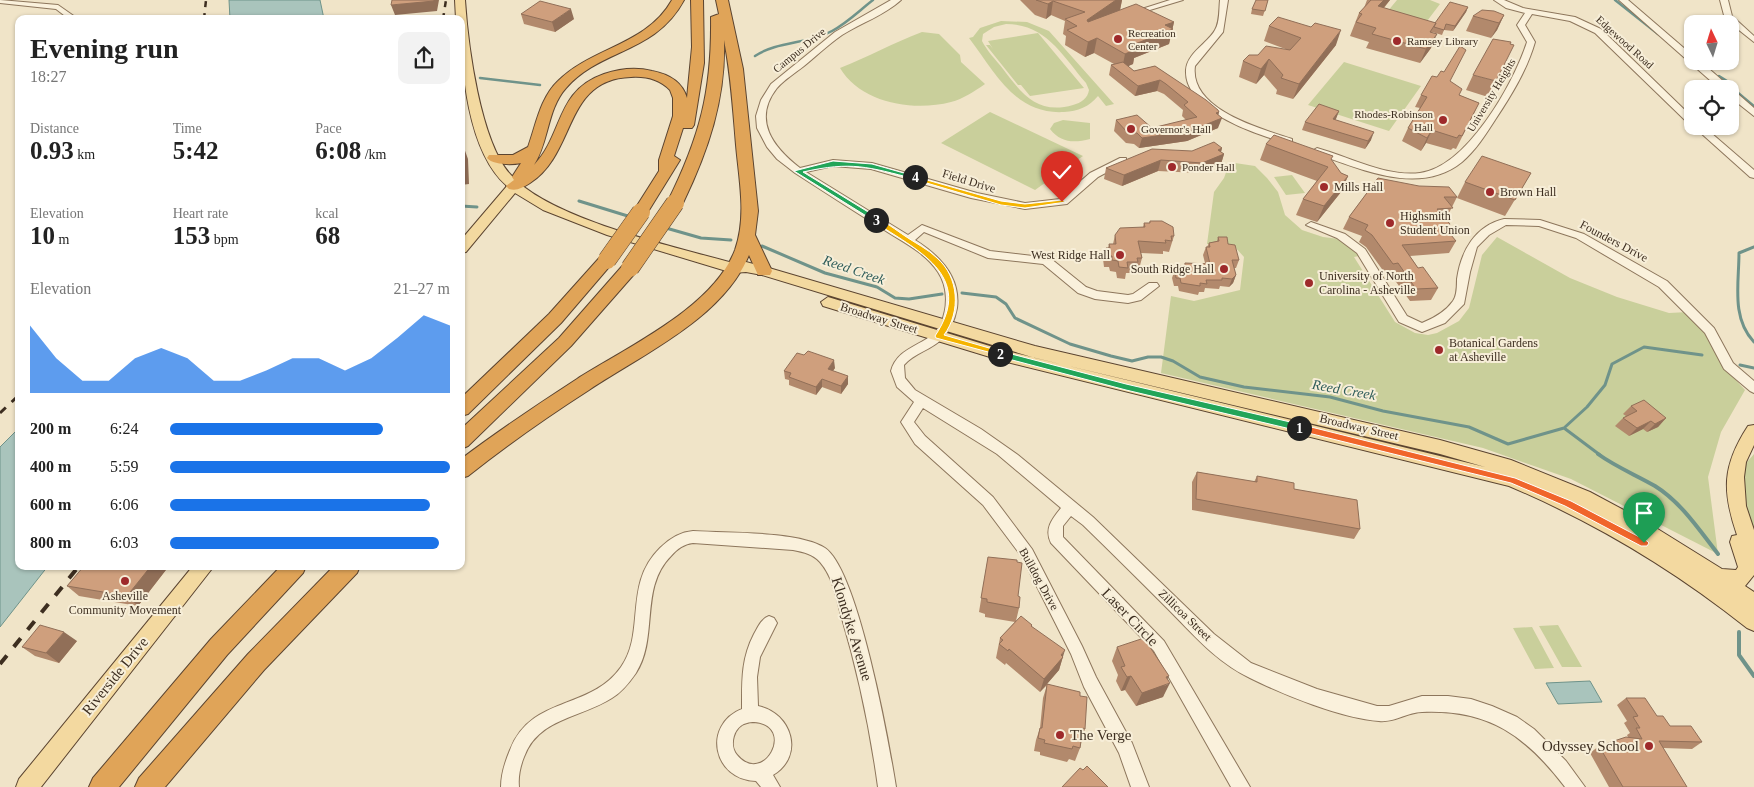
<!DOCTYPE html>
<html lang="en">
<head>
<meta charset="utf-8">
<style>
  :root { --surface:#fff; --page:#f2f2f2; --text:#222; --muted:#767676; --accent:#1a73e8 }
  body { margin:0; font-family:"Times New Roman",serif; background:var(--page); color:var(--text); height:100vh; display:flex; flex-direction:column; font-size:19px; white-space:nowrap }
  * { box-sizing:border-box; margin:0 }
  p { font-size:16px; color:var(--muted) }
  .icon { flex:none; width:28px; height:28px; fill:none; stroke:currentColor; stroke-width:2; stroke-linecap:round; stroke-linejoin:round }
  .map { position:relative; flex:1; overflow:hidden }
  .panel { position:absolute; left:15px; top:15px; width:450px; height:555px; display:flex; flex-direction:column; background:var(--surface); border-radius:10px; box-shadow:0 1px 4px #0004 }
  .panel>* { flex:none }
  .needle { width:32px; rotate:356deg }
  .controls { position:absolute; left:1684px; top:15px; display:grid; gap:10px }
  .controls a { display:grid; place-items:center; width:55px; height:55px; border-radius:10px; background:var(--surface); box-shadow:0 1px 4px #0004; font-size:25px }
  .pin { position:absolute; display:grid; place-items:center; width:42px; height:42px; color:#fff; margin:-51px -21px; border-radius:50% 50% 50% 0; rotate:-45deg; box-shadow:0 0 5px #0007 }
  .pin .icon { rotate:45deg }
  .km { position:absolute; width:25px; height:25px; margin:-12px; border-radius:50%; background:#222; color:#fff; font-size:14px; line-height:25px; text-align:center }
  .round { display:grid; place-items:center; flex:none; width:52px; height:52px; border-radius:10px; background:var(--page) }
  .headline { display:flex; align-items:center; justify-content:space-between; height:85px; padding:0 15px }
  h1 { font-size:28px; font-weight:700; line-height:38px }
  .stats { display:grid; grid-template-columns:repeat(3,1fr); gap:8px; height:85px; padding:5px 15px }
  .stats div { display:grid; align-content:center }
  .stats b { font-size:25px; font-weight:700 }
  .stats small { font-size:14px; font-weight:400 }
  .stats p { font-size:14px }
  .chart { height:140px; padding:10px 15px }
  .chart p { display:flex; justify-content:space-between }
  .chart svg { width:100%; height:90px; margin-top:5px; fill:var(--accent); opacity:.7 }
  ul { padding:0 15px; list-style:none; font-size:16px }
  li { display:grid; grid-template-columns:80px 60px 1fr; align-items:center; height:38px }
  li i { height:12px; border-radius:6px; background:var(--accent) }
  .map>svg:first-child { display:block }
</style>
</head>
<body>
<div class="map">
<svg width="1754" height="787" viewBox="0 0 1754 787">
  <rect width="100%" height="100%" fill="#f0e4c8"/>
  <path fill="#c9cf9b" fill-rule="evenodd" d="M1397 0H1430L1440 4 1421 29 1382 18Z
    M1001 21 1027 22 1049 31 1114 104 1106 106 1098 96C1089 107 1078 111 1064 112 1015 115 995 72 969 38L973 37 980 28ZM1006 24C1046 24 1062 55 1086 83L1089 90C1088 98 1081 103 1073 105 1038 115 1022 94 1003 69 996 60 987 51 982 41L983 34 994 27Z
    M922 32 939 34 960 55 961 62 985 84C975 91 963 99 951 102 913 112 861 103 840 68 868 57 893 43 922 32Z
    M1038 33 1084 88 1030 96 1021 85H1018L986 45H990L993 49 988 41Z
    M1344 62 1421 86 1389 131 1308 105Z
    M990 112 1083 156 1035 190 941 143Z
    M1063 120 1090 123V139C1074 143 1061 143 1050 129L1054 123Z
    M1235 163 1255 166 1267 178 1278 192 1285 215 1302 230 1323 237 1339 239 1355 249 1359 256 1354 257 1395 322 1415 333 1428 335 1437 333 1459 321 1469 308 1482 255 1497 237 1570 278 1617 297 1669 313 1688 312 1704 331 1722 365 1745 390 1721 432 1708 477 1718 554 1571 479 1483 448 1161 373 1171 296 1194 301 1240 290 1244 257 1234 246 1207 244 1214 192 1224 178 1228 167Z
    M1292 175 1305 193 1286 195 1274 177Z
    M1754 454V531C1745 514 1737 486 1744 467 1746 462 1751 458 1754 454Z
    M1558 625 1582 667H1562L1539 626Z
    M1532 627 1554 668 1535 669 1513 628Z"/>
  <path fill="#a9c4bc" stroke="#6f938a" d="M229 0H320L324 19H230Z
    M19 428V566H48L0 627V447Z
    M1590 681 1602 702 1558 704 1546 683Z"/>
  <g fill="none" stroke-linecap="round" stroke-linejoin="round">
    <path stroke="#6f938a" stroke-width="2.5" d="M1615 0 1658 34
      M755 56C777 41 809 44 832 31 847 23 860 10 873 0
      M1719 76 1735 86 1731 87 1754 106
      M480 78 540 85"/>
    <path stroke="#6f938a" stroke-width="3" d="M579 201 631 217
      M461 206 477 207
      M666 228 701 238 731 240
      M762 246 825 273 877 287 895 298 909 299 942 294
      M1754 247 1739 253C1739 283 1731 318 1754 342
      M962 293 996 297 1006 304 1015 318 1070 344 1111 356 1132 361 1148 357H1161L1173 361 1200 377 1244 387 1330 397 1383 411 1469 427 1508 444 1564 428 1587 407 1605 385 1612 364 1644 347 1702 355
      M1740 365 1754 368
      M1564 428 1600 455"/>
    <path stroke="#6f938a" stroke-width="4" d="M1598 454C1616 467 1636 475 1655 486 1681 502 1700 531 1718 554
      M1739 632V655L1754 676"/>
    <g stroke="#8d765c" stroke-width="2">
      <path id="minor" d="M0 0 58 5 78 19H69L56 9 0 3Z
        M891 0H901C885 15 861 23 842 35 829 44 816 56 804 66 795 73 784 80 777 88 752 120 773 147 800 168L833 160 872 163 977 193 1025 203 1060 199 1090 173 1120 158H1126V162L1098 177 1067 204 1025 209 971 198 871 169 833 166 806 172 908 235 922 225 990 251 1050 258 1086 287 1097 291 1128 295 1133 294 1149 283H1157L1159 286 1141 300 1128 303 1095 299 1078 293 1043 264 988 258 924 232 915 240C939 255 961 277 957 308 955 319 950 331 942 339 931 350 914 353 904 365L905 378 915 390 981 429 1018 455 1093 517 1214 634 1251 663 1317 689 1377 706H1389L1422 696H1448L1471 699 1492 706 1517 717 1534 729 1566 761 1585 787H1565C1526 736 1489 709 1422 712 1407 712 1395 723 1379 721 1341 718 1284 695 1250 678 1216 662 1192 633 1167 608 1139 580 1111 552 1083 525L1071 516 1063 526V537L1164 641 1250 787H1231L1154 651 1051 543C1044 529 1052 519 1061 508L997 454 923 408 914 422 925 436 993 497 1032 549 1082 646 1096 677 1132 743 1149 787H1131L1119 753 1084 687 1071 654 1022 557 983 505 915 444 901 422 914 402 897 387 891 371C898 344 931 346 941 323 948 307 948 287 938 272 925 252 901 241 881 228 852 210 823 191 795 173L777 159 767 147 757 128 756 116 761 100 771 84 835 32Z
        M1170 0H1183L1130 16 1126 14Z
        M1220 0H1228L1223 32 1195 66C1189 110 1262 129 1292 139V143C1284 145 1274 139 1267 137 1240 128 1184 106 1186 70 1187 53 1208 43 1215 30 1220 22 1219 9 1220 0Z
        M1494 0H1504L1523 8 1575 17 1601 29 1692 117V125L1689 124 1595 33 1570 21 1532 14 1525 25 1535 42C1527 70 1511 96 1495 120 1486 134 1476 150 1462 162 1419 197 1359 168 1314 153L1312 151 1317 148C1350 157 1385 177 1420 173 1467 167 1514 83 1527 42L1517 25 1525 13 1506 8Z
        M1619 0H1628L1692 55V61H1700L1754 108V116L1730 97V89H1720Z
        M1720 0H1728L1732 16 1754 36V42L1725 19Z
        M1693 126H1703L1754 170V178L1750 177Z
        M1504 219 1540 220 1584 234 1667 281 1714 328 1733 363 1754 381V393L1750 391 1724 369 1705 333 1659 287 1576 238 1539 226 1506 225 1489 235 1477 247 1470 272 1464 304 1445 323 1422 332 1399 322 1357 253 1337 238 1306 225 1311 222 1345 234 1365 249 1407 316 1422 323C1434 318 1445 312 1453 301 1457 296 1457 285 1457 279 1461 251 1475 226 1504 219Z
        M693 531C725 533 799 531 825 548 858 570 889 743 896 787H878C870 729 858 672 841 615 836 597 833 577 820 562 813 554 803 552 793 550L693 543C684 544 677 549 671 556 639 588 659 637 636 673 629 683 622 692 612 698 581 718 538 718 524 757 520 767 518 777 519 787H501C501 774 505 762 510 750 531 695 590 711 621 667 646 632 623 584 660 548 669 539 680 532 693 531Z
        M769 616 774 618 777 623 760 657 757 677 758 706C792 713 805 756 773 775L780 787H761L756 781C713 780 702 725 742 709 742 681 741 659 754 634 758 627 761 619 769 616ZM754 722C797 725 764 787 737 755 729 746 733 726 747 723 749 722 752 722 754 722Z"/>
    </g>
    <g stroke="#5b4430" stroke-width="2">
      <path id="major" d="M455 0H465C468 45 480 140 510 174 548 219 676 247 733 263L746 262 769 268 1035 346 1440 440 1511 460 1590 492 1648 523 1722 569 1736 570 1738 567 1730 542 1732 536 1737 535C1722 491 1722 466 1748 426L1754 425V445L1746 462 1744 477 1746 506 1754 530V575L1745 586 1754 592V631L1747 628C1674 570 1596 523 1509 486L1003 361 823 306 821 302 828 297 1003 350 1485 467 1440 454 1035 358 762 275 746 272 733 273 607 235 543 210 515 193 466 252 461 253V240L507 186C467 151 461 68 461 19H456Z
        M193 566H214L41 787H16L19 779Z"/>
    </g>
    <g stroke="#5b4430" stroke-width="2">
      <path id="highway" d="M672 0H684C655 54 601 48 566 88 547 109 549 142 534 165 564 134 555 91 604 74 619 69 636 67 652 71 668 74 682 81 687 98L692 47 691 0H703L704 63 694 125 692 128H683L674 156 680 160 646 215 641 217 633 212 659 171V160L673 116V98L670 90C659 79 646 76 631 77 563 79 577 153 530 183 522 188 517 191 509 189L506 186 514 180 512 177 521 163C512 165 493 165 487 158L489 155H513L528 147C536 125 540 98 558 81 592 47 647 45 672 0Z
        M716 0H728L743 69 758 211 755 235 772 271 770 275H758L749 255C723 318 643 354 589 390 547 417 507 445 468 476L461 478V459C498 431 537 405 577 379 627 347 713 308 735 250 747 216 739 180 736 145 733 110 731 75 724 40 726 99 708 151 683 203L675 208 667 203C700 137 712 91 711 17L719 14Z
        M607 255 613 256 615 260 561 323 468 414 461 416V398L549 314 601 256Z
        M630 263 636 264 638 268 636 272 571 346 468 446 461 449V429L559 338 624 264Z
        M281 566H306L303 573 227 655 119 787H89L93 778 211 639Z
        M334 566H360L357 573 264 670 165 787H135L139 778 248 654Z"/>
    </g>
    <use href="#minor" fill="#faf1dc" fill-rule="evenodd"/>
    <use href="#major" fill="#f3d9a0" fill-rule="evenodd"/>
    <use href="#highway" fill="#e0a458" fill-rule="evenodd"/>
    <path stroke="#3d2e20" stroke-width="2.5" stroke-dasharray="6 6" stroke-linecap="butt" d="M204 19 206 0
      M443 19 446 0"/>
    <path stroke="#3d2e20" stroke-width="3" stroke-dasharray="8 8" stroke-linecap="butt" d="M0 413 19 395"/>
    <path stroke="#3d2e20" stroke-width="4" stroke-dasharray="11 11" stroke-linecap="butt" d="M0 664 79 566"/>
    <g stroke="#5b4430" stroke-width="19" stroke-linecap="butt">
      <path id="highway-bridge" d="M607 260 641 212
        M630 268 675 203"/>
    </g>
    <use href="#highway-bridge" stroke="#e0a458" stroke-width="18"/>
  </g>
  <path fill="#b2896c" d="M1020 0H1122L1120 10 1174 22 1169 44 1134 58 1133 64 1128 66 1134 71 1155 66 1219 112 1218 115V128L1187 141 1139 148 1134 144 1126 143 1114 131 1116 120 1152 128 1186 120 1182 116 1183 110 1164 94 1157 91 1135 96 1109 75 1111 65 1114 64 1094 53 1085 57 1065 45 1066 36 1063 34 1065 21 1051 15 1046 19 1035 15Z
    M1268 0 1263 16 1251 14 1252 9Z
    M1367 0H1390L1384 8 1435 23 1468 7 1466 12 1453 31 1444 30 1442 35 1432 32 1431 48 1420 63 1366 48 1369 42 1350 36 1359 13 1364 8Z
    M521 14 574 19 555 32 524 24Z
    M1504 15 1497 30 1491 38 1466 31 1473 16Z
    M1269 26 1336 45 1293 99 1276 94 1277 90 1264 75 1256 84 1239 77 1243 61 1258 55 1288 50 1264 41Z
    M1473 75 1496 81 1488 97 1466 90Z
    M1450 81 1459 95 1479 103 1456 149 1453 148 1451 150 1426 143 1421 151 1402 141 1408 128 1420 108 1415 107 1421 95Z
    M1339 111 1335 120 1371 140 1365 149 1302 130 1305 122Z
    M1266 144 1331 160 1341 173 1348 176 1341 192 1317 222 1296 215 1303 199 1317 181 1260 160Z
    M1222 148 1221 152 1224 154 1221 164 1198 173 1158 171 1122 186 1104 179 1106 168 1192 151Z
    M1531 173 1505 216 1457 198 1465 182Z
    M1378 178 1457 197 1446 219 1450 224 1446 230 1456 241 1449 253 1410 256 1418 268 1438 288 1431 300 1410 301 1391 275 1387 276 1366 247 1359 242 1362 236 1343 229 1349 217Z
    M1150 221 1174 236 1169 252 1163 251V254L1141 253 1142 258 1139 269H1136L1135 273H1126L1125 279 1117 278 1116 272 1110 271 1109 267H1104L1103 259 1106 248H1108L1109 244H1113L1115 235 1143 227 1144 223H1149Z
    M1218 237 1228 244 1239 260 1236 268H1234L1236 275 1233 283 1229 287 1220 286 1219 289 1205 288 1204 292H1199L1198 295 1179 291 1178 286H1174L1172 278 1175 269H1176L1177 265H1184L1185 263H1205L1203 255 1206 247H1207L1209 243 1217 241Z
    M835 368 833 371 848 384 841 394 822 387 816 395 789 385V380L785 379 784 371Z
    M1631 406 1666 418 1658 427 1647 432 1643 429 1629 436 1615 426 1623 418 1626 416 1623 414Z
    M1197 472 1254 482 1257 476 1294 489 1360 529 1354 539 1192 510V482Z
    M988 557 1018 596 1019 608 1016 621 1032 625V627L1063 656 1059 670 1047 684 1080 696 1085 729 1082 738 1080 748 1075 761 1069 759 1067 762 1040 755V752L1034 751 1036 740 1040 728 1043 698 1047 685 1040 692 1006 663 1005 665 996 658 1000 638 1015 622 985 617V614L979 612Z
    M84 566H169L138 606 79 596 67 586Z
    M77 641 59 663 35 656 22 647Z
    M1117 647 1167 679 1163 697 1136 706 1125 690 1121 691 1116 681 1118 675 1112 661Z
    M1626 698 1657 716 1670 726 1702 742 1692 749 1663 748 1687 787H1609L1590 753 1599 746 1628 737 1627 735 1630 733 1624 723 1627 721 1617 705Z"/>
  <path fill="#916f58" d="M434 0H439L437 11 395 15 391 5Z
    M1116 0H1122L1120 10 1084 34 1087 20Z
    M1384 0H1390L1373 20 1378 6Z
    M1053 1 1051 15 1046 19 1048 4Z
    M1468 7 1466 12 1453 31 1455 26Z
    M571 9 574 19 555 32 552 22Z
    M1504 15 1497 30 1491 38 1499 23Z
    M1174 22 1169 44 1134 58 1133 64 1122 69 1125 54 1130 46 1165 25Z
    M1341 30 1336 45 1293 99 1299 84Z
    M1437 34 1431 48 1420 63 1426 49Z
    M1097 38 1094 53 1085 57 1088 42Z
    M1269 59 1264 75 1256 84 1261 69Z
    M1160 80 1157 91 1135 96 1138 86Z
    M1339 111 1336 119 1330 127 1333 119Z
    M1219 112 1217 120 1222 118 1218 128 1187 141 1139 148 1142 138Z
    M1432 130 1426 143 1421 151 1427 138Z
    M1374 132 1371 140 1365 149 1368 141Z
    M464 148 468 159 469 184 461 185V174Z
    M1222 148 1220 155 1224 154 1221 164 1198 173 1202 163 1218 150Z
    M1161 160 1158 171 1122 186 1124 175Z
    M1348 176 1341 192 1317 222 1324 206Z
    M1236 275 1233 283 1229 287 1232 279Z
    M834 360 835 368 828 377V369Z
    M848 376V384L841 394V386Z
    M822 379V387L816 395V387Z
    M1666 418 1658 427 1647 432 1655 424Z
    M1651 421 1643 429 1629 436 1637 428Z
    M151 566H169L138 606 127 596Z
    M64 632 77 641 59 663 46 653Z
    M1065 650 1059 670 1040 692 1044 679Z
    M1131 676 1125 690 1121 691 1127 677Z
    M1169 676 1164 686 1170 683 1163 697 1136 706 1142 693Z"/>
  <path fill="#cf9f7d" stroke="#916f58" d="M392 0H434V1L391 5Z
    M1036 0H1116L1087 20 1088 22 1136 4 1174 22 1165 25 1173 29 1130 46 1136 49 1125 54 1097 38 1088 42 1067 30 1077 26 1065 19 1085 12 1053 1 1048 4Z
    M1256 0H1268L1265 11 1252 9Z
    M1371 0H1384L1378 6 1436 23 1430 32 1437 34 1426 49 1372 34 1376 28 1356 22 1362 14 1359 13Z
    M540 1 571 9 552 22 521 14Z
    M1450 2 1468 7 1455 26 1446 24 1444 30 1434 27 1436 23H1435Z
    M1482 10 1494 11 1504 15 1499 23 1473 16Z
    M1278 17 1311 27 1315 23 1341 30 1299 84 1281 78 1283 75 1269 59 1261 69 1243 61 1249 55H1258L1266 46 1290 50 1301 38 1269 26Z
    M1493 39 1511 42 1510 44 1514 45 1496 81 1473 75Z
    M1460 46 1466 50 1450 81 1462 89 1459 95 1479 103 1462 136 1459 135 1457 138 1432 130 1427 138 1408 128 1427 97 1421 95 1432 76 1437 77 1441 71 1444 72Z
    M1123 62 1134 71 1155 66 1206 100 1218 110 1219 112 1216 113 1222 118 1190 131 1142 138 1137 133H1128L1116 120 1137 115 1152 128 1197 117 1184 105 1188 102 1166 84 1160 80 1138 86 1111 65Z
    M1319 104 1339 111 1333 119 1374 132 1368 141 1305 122Z
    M1274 135 1333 156 1331 159 1341 173 1348 176 1324 206 1303 199 1328 167 1266 144Z
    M1214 142 1222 148 1218 150 1224 154 1202 163 1161 160 1124 175 1106 168 1152 149 1192 151Z
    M461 148H464L465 173 461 174Z
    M1482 156 1531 173 1515 200 1465 182Z
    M1378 178 1419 186 1449 187 1457 197H1444L1453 208 1437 209 1450 224 1446 229 1456 241 1402 245 1418 268 1423 267 1438 288 1416 289 1398 263 1393 264 1372 235 1365 230 1368 225 1349 217Z
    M1150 221H1162L1173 227 1174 236H1171L1172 241 1165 240 1166 243 1138 241 1142 258H1137L1138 262H1127L1128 268 1119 267 1118 261 1112 260V256H1107L1106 248H1110L1109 244H1116L1115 235 1120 228 1145 227 1144 223H1150Z
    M1218 237H1227L1228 244 1235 245 1239 260H1232L1236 275 1232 279 1222 278V280H1206L1207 284 1200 283V286L1181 283 1180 278H1176L1175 269H1178L1177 265 1185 266V263L1210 264 1206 247H1210L1209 243 1219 241Z
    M808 351 834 360 828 369 848 376 841 386 822 379 816 387 789 377 791 373 784 371 797 353 804 355Z
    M1644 400 1666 418 1655 424 1651 421 1637 428 1623 418 1637 411 1631 406Z
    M1197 472 1257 482V476L1294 483V489L1357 500 1360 529 1196 499Z
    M988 557 1017 560V562L1022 563 1018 596 1020 597 1019 608 987 602V599L981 598Z
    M84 566H151L127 596 67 586Z
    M1021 616 1032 625 1031 626 1065 650 1061 655 1063 657 1044 679 1009 649 1008 651 999 644 1003 640 1000 638Z
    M40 625 64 632 46 653 22 647Z
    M1144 638 1169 676 1166 677 1170 683 1142 693 1131 676 1127 677 1121 667 1125 666 1117 647Z
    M1047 684 1080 692V696L1087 697 1085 729 1083 728 1080 748 1073 746 1072 749 1044 743 1045 740 1038 738 1040 728H1042Z
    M1626 698H1645L1657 716H1663L1670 726H1691L1702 742 1659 741 1687 787H1623L1599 746 1626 737 1642 739 1636 728H1640L1633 717 1638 716Z
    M1087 766 1108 787H1062L1080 768 1083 770Z"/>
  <path fill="#f0652b" stroke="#fff" d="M1299 424 1515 478 1571 501 1647 541 1649 543 1647 546H1641L1565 506 1511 483 1296 430V425Z"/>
  <path fill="#22a559" stroke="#fff" d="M1000 351 1126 384 1299 424 1303 428 1299 431 1126 390 997 356 996 354Z"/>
  <path fill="#f5b400" stroke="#fff" d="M876 218C886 222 896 230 905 236 915 243 928 249 937 258 959 277 961 312 944 335L1003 352V356L936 338 935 336C976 275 916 250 873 221Z"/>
  <path fill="#22a559" stroke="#fff" d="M833 161 872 164 918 177 915 179C868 167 852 161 803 172L878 218 876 222 794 171Z"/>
  <path fill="#f5b400" stroke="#fff" d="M913 176 1001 201 1025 204 1062 200 1066 202 1025 208 1001 205 913 179Z"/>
  <g fill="#9e2a2b" stroke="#f7eed8" stroke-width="2">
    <circle cx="1118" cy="39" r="5"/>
    <circle cx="1397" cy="41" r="5"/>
    <circle cx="1443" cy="120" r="5"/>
    <circle cx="1131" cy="129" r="5"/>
    <circle cx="1172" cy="167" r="5"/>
    <circle cx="1324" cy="187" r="5"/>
    <circle cx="1490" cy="192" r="5"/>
    <circle cx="1390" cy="223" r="5"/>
    <circle cx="1120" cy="255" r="5"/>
    <circle cx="1224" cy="269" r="5"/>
    <circle cx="1309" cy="283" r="5"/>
    <circle cx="1439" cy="350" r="5"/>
    <circle cx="125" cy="581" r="5"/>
    <circle cx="1060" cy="735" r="5"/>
    <circle cx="1649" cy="746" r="5"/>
  </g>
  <g text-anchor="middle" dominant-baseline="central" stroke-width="4" stroke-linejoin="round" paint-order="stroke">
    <g font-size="11" fill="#3d2e20" stroke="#f7eed8" text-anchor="start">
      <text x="1128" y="33">Recreation<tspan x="1128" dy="13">Center</tspan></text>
      <text x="1407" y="41">Ramsey Library</text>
      <text x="1433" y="114" text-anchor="end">Rhodes-Robinson<tspan x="1433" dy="13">Hall</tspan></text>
      <text x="1141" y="129">Governor's Hall</text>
      <text x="1182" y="167">Ponder Hall</text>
    </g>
    <g font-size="11" fill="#3d2e20" stroke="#f7eed8">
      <text transform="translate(1625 42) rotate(42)">Edgewood Road</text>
      <text transform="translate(799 50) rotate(-39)">Campus Drive</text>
      <text transform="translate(1491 95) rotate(-59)">University Heights</text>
    </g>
    <g font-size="12" fill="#3d2e20" stroke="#f7eed8">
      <text transform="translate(969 181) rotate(17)">Field Drive</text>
      <text transform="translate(1614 241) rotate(28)">Founders Drive</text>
      <text transform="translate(879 318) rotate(17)">Broadway Street</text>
      <text transform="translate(1359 427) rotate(13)">Broadway Street</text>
      <text transform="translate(1039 579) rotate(61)">Bulldog Drive</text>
      <text transform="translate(1185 615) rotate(44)">Zillicoa Street</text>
    </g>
    <g font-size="12" fill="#3d2e20" stroke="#f7eed8" text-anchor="start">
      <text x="1334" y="187">Mills Hall</text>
      <text x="1500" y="192">Brown Hall</text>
      <text x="1400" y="216">Highsmith<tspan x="1400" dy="14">Student Union</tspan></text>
      <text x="1110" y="255" text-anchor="end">West Ridge Hall</text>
      <text x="1214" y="269" text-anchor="end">South Ridge Hall</text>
      <text x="1319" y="276">University of North<tspan x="1319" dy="14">Carolina - Asheville</tspan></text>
      <text x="1449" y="343">Botanical Gardens<tspan x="1449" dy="14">at Asheville</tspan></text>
      <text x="125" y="596" text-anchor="middle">Asheville<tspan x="125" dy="14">Community Movement</tspan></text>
    </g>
    <g font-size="14" font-style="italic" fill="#2f5d5a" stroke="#f7eed8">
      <text transform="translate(854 270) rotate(19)">Reed Creek</text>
      <text transform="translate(1344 390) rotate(10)">Reed Creek</text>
    </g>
    <g font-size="15" fill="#3d2e20" stroke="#f7eed8">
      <text transform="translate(1130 617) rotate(46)">Laser Circle</text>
      <text transform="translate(852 629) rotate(73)">Klondyke Avenue</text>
      <text transform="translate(115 676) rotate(-51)">Riverside Drive</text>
    </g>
    <g font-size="15" fill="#3d2e20" stroke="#f7eed8" text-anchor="start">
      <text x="1070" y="735">The Verge</text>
      <text x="1639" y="746" text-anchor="end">Odyssey School</text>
    </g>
  </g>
</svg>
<div class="controls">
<a><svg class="needle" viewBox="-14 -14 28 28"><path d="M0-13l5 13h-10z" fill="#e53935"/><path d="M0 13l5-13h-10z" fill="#767676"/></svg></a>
<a><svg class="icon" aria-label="locate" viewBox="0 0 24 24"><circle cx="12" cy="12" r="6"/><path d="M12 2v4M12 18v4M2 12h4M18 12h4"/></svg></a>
</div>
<div class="pin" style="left:1644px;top:543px;background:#1e9e55"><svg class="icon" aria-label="arrive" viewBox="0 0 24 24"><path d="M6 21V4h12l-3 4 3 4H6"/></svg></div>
<div class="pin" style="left:1062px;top:202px;background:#d93025"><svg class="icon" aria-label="check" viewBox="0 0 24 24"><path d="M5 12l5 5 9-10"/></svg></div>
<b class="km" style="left:1299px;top:428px">1</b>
<b class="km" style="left:1000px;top:354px">2</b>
<b class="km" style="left:876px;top:220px">3</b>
<b class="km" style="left:915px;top:177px">4</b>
<section class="panel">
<div class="headline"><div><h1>Evening run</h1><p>18:27</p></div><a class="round"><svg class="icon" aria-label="share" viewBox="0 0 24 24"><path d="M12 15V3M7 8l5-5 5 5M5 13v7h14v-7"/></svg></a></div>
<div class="stats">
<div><p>Distance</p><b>0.93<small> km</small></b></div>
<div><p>Time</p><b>5:42</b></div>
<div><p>Pace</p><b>6:08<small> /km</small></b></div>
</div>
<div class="stats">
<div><p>Elevation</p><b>10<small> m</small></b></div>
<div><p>Heart rate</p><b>153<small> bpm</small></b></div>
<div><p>kcal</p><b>68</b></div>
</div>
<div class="chart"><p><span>Elevation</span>21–27 m</p>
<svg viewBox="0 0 160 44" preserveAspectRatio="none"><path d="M0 44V11L10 27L20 38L30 38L40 27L50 22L60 27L70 38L80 38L90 33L100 27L110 27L120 33L130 27L140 17L150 6L160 11V44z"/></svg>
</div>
<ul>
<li><b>200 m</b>6:24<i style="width:76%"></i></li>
<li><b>400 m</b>5:59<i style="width:100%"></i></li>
<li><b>600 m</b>6:06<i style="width:93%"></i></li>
<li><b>800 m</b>6:03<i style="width:96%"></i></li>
</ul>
</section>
</div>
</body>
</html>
